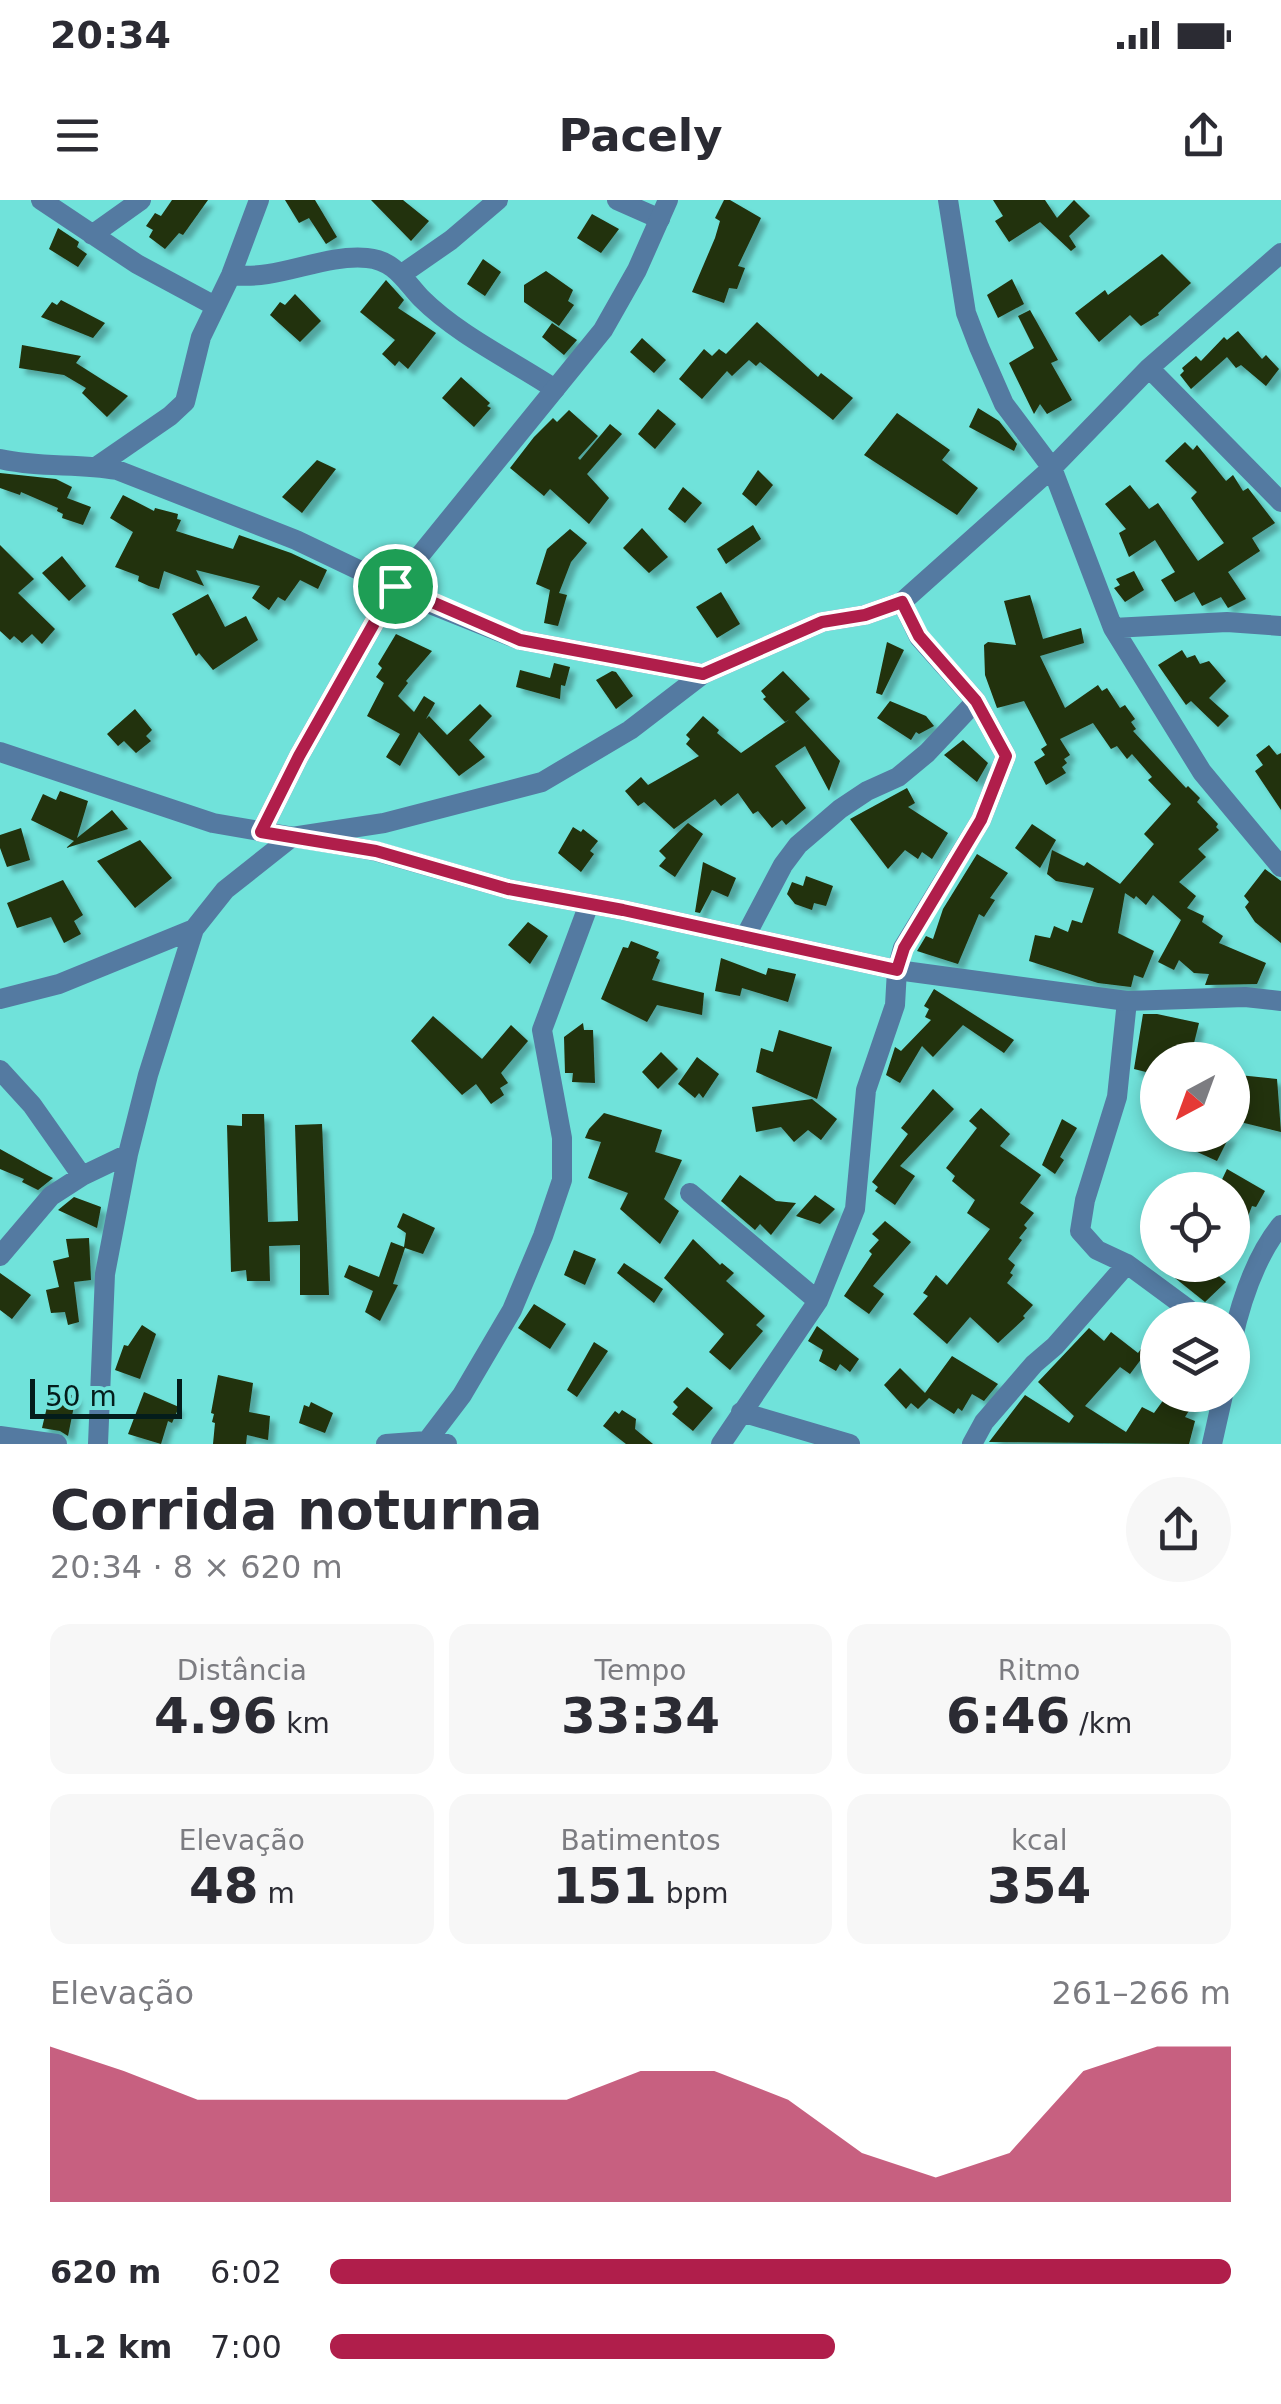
<!DOCTYPE html>
<html lang="pt">
<head>
<meta charset="utf-8">
<style>
  :root { --surface:#fff; --page:#f7f7f7; --text:#2b2b33; --muted:#7c7c81; --accent:#b01e4b }
  body { margin:0; font-family:"DejaVu Sans",sans-serif; background:var(--page); color:var(--text); height:100vh; display:flex; flex-direction:column; font-size:38px; white-space:nowrap }
  * { box-sizing:border-box; margin:0 }
  p { font-size:32px; color:var(--muted) }
  .icon { flex:none; width:55px; height:55px; fill:none; stroke:currentColor; stroke-width:2; stroke-linecap:round; stroke-linejoin:round }
  .map { position:relative; height:1244px; overflow:hidden }
  .sheet { display:flex; flex-direction:column; background:var(--surface); flex:1 }
  .sheet>* { flex:none }
  .needle { width:65px; rotate:221deg }
  .tools { position:absolute; left:1140px; top:842px; display:grid; gap:20px }
  .tools a { display:grid; place-items:center; width:110px; height:110px; border-radius:50%; background:var(--surface); box-shadow:0 5px 15px #0003; font-size:50px }
  .scale { position:absolute; left:30px; bottom:25px; width:152px; box-sizing:border-box; padding-left:10px; border:5px solid #041d1b; border-top:0; font-size:28px; line-height:35px; white-space:nowrap; color:#041d1b; -webkit-text-stroke:8px #70e2da; paint-order:stroke }
  .pin { position:absolute; display:grid; place-items:center; width:85px; height:85px; color:#fff; margin:-42px; border:5px solid #fff; border-radius:50%; box-shadow:0 2px 10px #0007 }
  .round { display:grid; place-items:center; flex:none; width:105px; height:105px; border-radius:52px; background:var(--page) }
  .headline { display:flex; align-items:center; justify-content:space-between; height:170px; padding:0 50px }
  h1 { font-size:55px; font-weight:700; line-height:75px }
  .stats { display:grid; grid-template-columns:repeat(3,1fr); gap:15px; height:170px; padding:10px 50px }
  .stats div { display:grid; align-content:center; border-radius:20px; background:var(--page); text-align:center }
  .stats b { font-size:50px; font-weight:700 }
  .stats small { font-size:28px; font-weight:400 }
  .stats p { font-size:28px }
  .chart { height:280px; padding:20px 50px }
  .chart p { display:flex; justify-content:space-between }
  .chart svg { width:100%; height:180px; margin-top:10px; fill:var(--accent); opacity:.7 }
  ul { padding:0 50px; list-style:none; font-size:32px }
  li { display:grid; grid-template-columns:160px 120px 1fr; align-items:center; height:75px }
  li i { height:25px; border-radius:12px; background:var(--accent) }
  .status { display:flex; justify-content:space-between; align-items:center; height:70px; padding:0 50px; background:var(--surface); direction:ltr }
  .status svg { height:28px; fill:currentColor }
  header { display:flex; justify-content:space-between; align-items:center; height:130px; padding:0 50px; background:var(--surface); font-size:45px; font-weight:700 }
  .map>svg:first-child { display:block }
</style>
</head>
<body>
<div class="status"><b>20:34</b><svg viewBox="0 0 49 12"><path d="M0 12V9h3v3zM5 12V6h3v6zM10 12V3h3v9zM15 12V0h3v12zM26 1h20v11H26zM47 4h2v5h-2z"/></svg></div>
<header><svg class="icon" aria-label="menu" viewBox="0 0 24 24"><path d="M4 6h16M4 12h16M4 18h16"/></svg>Pacely<svg class="icon" aria-label="share" viewBox="0 0 24 24"><path d="M12 15V3M7 8l5-5 5 5M5 13v7h14v-7"/></svg></header>
<div class="map">
<svg width="1281" height="1244" viewBox="0 0 1281 1244">
  <defs>
    <filter id="shadow"><feDropShadow dx="6" dy="6" stdDeviation="2.5" flood-color="#0004"/></filter>
  </defs>
  <rect width="100%" height="100%" fill="#70e2da"/>
  <path fill="#20300a" filter="url(#shadow)" d="M172 0H208L183 35 179 33 165 49 149 37 153 30 146 26 155 13 161 16Z
    M285 0H315L337 37 326 44 309 18 299 23Z
    M371 0H403L429 21 411 41Z
    M724 0H730L761 18 738 66 745 68 737 89 729 88 724 103 692 92 715 38 720 21 715 18Z
    M993 0H1045L1057 18 1074 0 1090 16 1069 36 1076 47 1071 51 1040 22 1009 42 995 21 1003 16Z
    M592 14 619 29 601 53 577 38Z
    M58 28 79 42 77 47 87 54 78 67 49 49Z
    M1162 54 1191 83 1158 113 1159 115 1141 126 1130 115 1099 142 1075 113 1105 90 1108 95Z
    M483 59 501 72 485 96 467 84Z
    M546 71 573 90 568 101 574 105 559 126 524 102V85Z
    M1012 79 1024 104 998 118 987 95Z
    M386 80 404 100 398 108 436 133 408 169 399 161 395 166 382 154 395 140 360 112Z
    M295 94 321 121 300 142 270 115 280 102 285 105Z
    M61 100 105 123 93 138 41 117 52 102 57 105Z
    M1030 110 1058 160 1051 163 1072 200 1047 214 1040 204 1034 214 1009 163 1034 148 1018 116Z
    M757 122 818 177 821 173 853 198 833 220 760 162 756 166 749 160 732 176 727 171 702 199 679 179 704 149 712 156 719 149 726 154Z
    M552 123 577 140 564 155 542 137Z
    M1238 131 1262 159 1266 155 1279 169 1266 186 1241 165 1236 168 1227 157 1191 189 1180 175 1184 171 1182 168 1196 156 1201 161 1224 137 1227 140Z
    M642 138 666 160 654 173 630 152Z
    M22 145 81 156 76 163 128 196 107 217 82 193 86 188 64 175 19 168Z
    M461 177 490 203 487 206 491 208 474 227 442 198Z
    M978 208 999 221 1017 244 1014 251 969 227Z
    M658 209 676 224 655 249 638 234Z
    M569 210 598 236 578 258 580 260 610 224 622 234 587 274 609 298 589 324 550 289 544 296 510 268 534 237 553 218 557 222Z
    M897 213 950 250 942 260 978 288 957 315 864 255Z
    M1185 242 1193 250 1197 245 1226 281 1233 275 1243 291 1248 288 1275 323 1252 338 1260 351 1228 372 1246 399 1228 408 1221 397 1202 406 1194 392 1175 402 1161 380 1175 372 1155 340 1129 357 1119 333 1126 329 1105 304 1130 285 1149 309 1158 303 1198 361 1224 343 1191 298 1197 292 1165 261Z
    M317 260 336 269 302 313 282 297Z
    M758 270 773 285 756 306 742 294Z
    M0 273 56 279 72 287 67 298 91 307 83 325 62 318 63 314 57 311 58 308 21 292 20 295 0 288Z
    M683 287 702 303 685 323 668 309Z
    M123 295 154 311 155 308 178 314 177 319 181 320 176 331 233 349 239 335 291 353 327 370 318 389 300 380 285 401 278 397 269 410 252 398 260 386 196 370 204 386 164 371 159 389 149 386 138 381 139 376 115 367 133 332 110 318Z
    M753 325 761 339 726 364 717 349Z
    M642 328 668 357 649 373 623 348Z
    M570 329 587 343 571 362 559 393 567 395 558 426 544 423 550 390 536 384 547 349Z
    M0 345 34 379 18 393 55 429 42 444 32 434 22 443 14 436 10 440 0 431Z
    M62 356 86 386 69 401 42 373Z
    M1134 371 1144 390 1125 402 1114 388 1120 385 1116 379Z
    M721 392 740 424 717 438 696 407Z
    M208 394 225 427 246 416 258 440 213 470 199 453 196 456 172 414Z
    M1030 395 1043 439 1081 428 1084 443 1040 456 1065 508 1098 485 1102 491 1107 488 1120 508 1125 505 1135 519 1131 522 1136 529 1133 531 1186 588 1188 586 1200 598 1197 602 1218 624 1216 627 1219 630 1198 649 1206 657 1179 682 1196 696 1187 708 1204 716 1202 722 1223 736 1219 743 1266 763 1257 784 1205 785 1209 774 1194 773 1179 760 1174 770 1158 762 1181 720 1153 695 1146 705 1136 696 1134 699 1125 693 1118 733 1154 751 1143 778 1134 775 1131 787 1098 783 1029 761 1035 735 1050 738 1054 726 1068 732 1072 720 1082 723 1094 688 1056 681 1047 674 1052 650 1084 666 1087 662 1120 684 1154 644 1144 634 1171 604 1148 580 1152 577 1132 554 1127 559 1117 546 1111 549 1093 523 1060 539 1070 555 1064 559 1067 563 1062 567 1066 573 1046 585 1034 562 1045 555 1041 549 1047 545 1024 501 997 508 985 475 984 445 988 442 1016 445 1004 401Z
    M396 434 432 451 406 481 408 483 398 496 414 512 424 496 435 503 426 519 429 516 447 535 480 504 492 516 469 540 485 557 459 576 419 532 400 566 386 557 400 534 367 516 384 483 376 477 382 468 378 464Z
    M887 442 904 450 882 495 876 493Z
    M1182 450 1187 458 1195 455 1200 464 1209 461 1226 481 1209 498 1229 516 1218 527 1191 501 1186 505 1158 465Z
    M554 463 570 467 565 486 561 485 560 499 516 487 520 470 550 478Z
    M612 471 616 472 633 496 616 509 596 480Z
    M783 471 810 499 795 512 840 561 829 591 805 546 775 566 806 608 786 625 782 620 772 628 758 611 753 614 738 593 721 606 715 599 674 629 644 602 638 606 625 591 641 577 648 585 699 556 686 544 690 539 686 535 703 516 719 530 717 533 741 553 790 519 785 522 763 499 766 497 761 491Z
    M890 501 926 516 934 526 919 534 916 532 911 540 877 518Z
    M135 509 152 530 146 536 151 541 136 553 124 541 118 546 107 534Z
    M963 540 988 563 977 582 944 555Z
    M1269 545 1277 555 1281 553V610L1255 571 1263 565 1256 555Z
    M907 588 915 603 908 607 948 633 932 659 922 652 918 659 905 650 888 669 850 619Z
    M60 591 88 601 77 638 112 610 128 629 66 648 74 641 31 620 43 594 56 600Z
    M688 623 703 634 675 677 659 666 666 658 659 651Z
    M1032 624 1056 640 1040 668 1015 648Z
    M573 627 581 632 583 629 598 641 590 651 594 654 581 672 558 653Z
    M21 628 30 660 7 667 0 648V635Z
    M140 640 172 678 135 708 97 661Z
    M977 654 1008 673 990 698 995 700 984 717 979 714 958 764 917 751 926 736 933 739 943 709Z
    M703 662 736 678 728 697 712 690 700 713 695 712Z
    M1265 669 1281 681V743L1255 722 1245 707 1249 702 1244 696Z
    M806 676 833 686 826 706 814 703 812 710 795 704 787 694 792 682 803 686Z
    M63 680 83 715 74 721 81 734 64 743 51 717 17 728 7 703Z
    M528 722 548 736 530 764 508 745Z
    M631 741 659 752 656 758 660 760 652 780 704 793 702 815 657 805 647 822 601 799 623 747 628 748Z
    M721 758 766 775 768 768 796 774 788 802 742 788 740 796 715 791Z
    M934 789 1014 840 1004 853 963 825 933 857 922 846 900 883 886 875 895 847 901 851 931 820 925 817 929 809 924 806Z
    M1143 814H1157L1199 823 1193 847 1223 856 1222 860H1158V875L1134 869Z
    M433 816 482 859 511 825 528 841 501 873 508 883 500 888 504 895 491 904 476 884 462 895 411 841Z
    M583 823 584 830H593L595 883 572 882 573 873H565L564 837Z
    M779 830 832 847 817 899 756 872 761 848 773 852Z
    M661 852 678 869 658 889 642 872Z
    M697 857 719 874 703 898 699 893 695 898 678 884Z
    M1239 875 1277 879 1281 932 1232 920Z
    M933 889 954 909 900 966 915 976 895 1005 875 991 878 987 872 982 908 934 901 928Z
    M812 899 837 919 821 940 808 930 794 942 781 927 756 932 752 907Z
    M981 908 1010 934 1000 946 1041 975 1020 1003 1034 1013 1024 1025 1027 1028 1019 1038 1022 1040 1008 1059 1015 1065 1010 1073 1013 1075 1007 1083 1033 1105 1023 1116 1025 1118 998 1143 970 1117 947 1144 913 1114 928 1096 923 1093 936 1075 947 1085 990 1029 967 1013 975 1000 952 981 955 976 946 968 977 928 969 921Z
    M604 913 662 930 655 952 682 960 664 999 679 1011 660 1044 620 1009 628 993 588 978 601 942 585 938 589 929Z
    M242 914H264L268 1022 298 1021 295 925 322 924 329 1095H300V1045L269 1046 270 1081H247L246 1070 231 1072 227 925 242 926Z
    M1062 919 1077 928 1060 957 1064 960 1055 974 1042 965Z
    M1160 935H1230L1217 961Z
    M0 949 43 973 53 978 38 990 22 982 24 979 0 969Z
    M1227 969 1265 991 1256 1007 1252 1006 1247 1019 1232 1012V990H1217Z
    M740 975 776 1001 796 1003 771 1035 760 1024 755 1030 721 1001Z
    M815 995 835 1009 820 1024 796 1016Z
    M74 997 101 1007 97 1028 58 1010Z
    M403 1013 435 1028 423 1054 405 1048 393 1084 398 1085 380 1121 365 1112 373 1091 344 1077 349 1065 379 1077 391 1042 404 1047 406 1033 397 1027Z
    M885 1021 911 1042 873 1086 884 1094 869 1114 844 1096 872 1054 869 1051 879 1040 872 1034Z
    M89 1038 91 1080 74 1082 79 1122 68 1125 65 1112 51 1113 46 1090 59 1087 53 1061 69 1057 66 1039Z
    M693 1039 720 1065 722 1063 734 1073 726 1081 765 1116 756 1125 763 1131 730 1170 709 1152 724 1134 664 1078Z
    M574 1050 596 1059 585 1085 564 1075Z
    M624 1063 663 1089 654 1103 617 1073Z
    M1184 1065H1205L1226 1082 1205 1102 1175 1078Z
    M0 1073 31 1095 12 1119 0 1110Z
    M534 1104 566 1124 550 1149 518 1128Z
    M142 1125 156 1134 140 1179 115 1170 124 1145 128 1146Z
    M817 1126 859 1159 850 1172 840 1164 836 1171 819 1161 823 1150 808 1141Z
    M1158 1126V1169L1142 1158 1130 1174 1120 1167 1085 1206 1126 1232 1142 1207 1154 1213 1167 1195H1199L1185 1217 1195 1221 1189 1244 989 1242 1025 1195 1069 1223 1074 1216 1038 1182 1089 1128 1104 1141 1111 1132 1138 1153Z
    M594 1142 608 1151 577 1197 567 1190Z
    M952 1156 998 1184 984 1201 972 1194 962 1211 958 1208 954 1214 929 1198 918 1209 911 1203 906 1209 884 1185 900 1168 925 1193Z
    M218 1175 253 1183 249 1212 270 1216 268 1240 247 1235 246 1244H213L215 1223 212 1222 214 1214 211 1213Z
    M687 1187 713 1208 693 1231 672 1214 678 1207 673 1202Z
    M51 1190 76 1196 68 1236 60 1231 42 1228Z
    M144 1192 179 1207 172 1223 168 1221 161 1244 128 1234Z
    M311 1202 333 1213 325 1233 299 1223 304 1205 309 1207Z
    M622 1210 636 1219 635 1229 653 1244H626L603 1226 615 1211 619 1214Z"/>
  <g fill="none" stroke-linecap="round" stroke-linejoin="round">
    <path stroke="#547aa1" stroke-width="20" d="M41 0 137 64 215 106
      M617 0 660 19
      M948 0 966 113 979 147 1004 204 1052 268 1113 428 1202 572 1281 667
      M92 35 141 0
      M402 74 451 40 498 0
      M231 75C279 81 321 54 367 58 394 60 405 81 421 98 458 135 511 160 555 189
      M1149 168 1281 302
      M0 259C39 268 78 263 117 270L296 340 430 404 520 440 703 474
      M96 267 170 216 185 202 201 137 231 75 259 0
      M1113 428 1227 422 1281 426
      M745 737 783 665 798 645 840 609 867 591 898 577 927 553 976 501
      M0 799 59 784 194 729
      M1127 801 1117 897 1085 1000 1080 1031 1097 1050 1127 1064 1203 1120
      M0 870 32 905 82 976
      M690 993 818 1101
      M0 1056 51 996 82 976 128 954
      M1232 1141C1241 1101 1255 1057 1281 1025
      M741 1212 850 1244
      M0 1236 57 1244
      M427 1241 462 1195 512 1110 543 1036 562 980V938L542 830 589 704
      M98 1244 105 1074 128 954 148 875 194 729 225 690 292 637 384 623 542 582 630 530 703 474 822 422 865 415 902 402 1052 268 1149 168 1281 53
      M386 1244 427 1241 447 1244
      M721 1244 818 1101 855 1009 866 890 895 805 897 770 903 748 981 620 1006 556 976 501 919 437 902 402
      M972 1244 984 1222 1034 1164 1055 1146 1127 1064
      M1212 1244 1223 1195"/>
    <path stroke="#547aa1" stroke-width="20" d="M0 552 213 623 375 651 508 689 623 710 897 770 1127 801 1245 797 1281 801
      M261 632 299 556 395 386 603 130 637 70 668 0"/>
  </g>
  <g fill="none" stroke-linecap="round" stroke-linejoin="round">
    <g stroke="#fff" stroke-width="20">
      <path id="route" d="M395 386 520 440 703 474 822 422 865 415 902 402 919 436 976 501 1006 556 981 620 904 748 897 770 623 710 508 689 376 651 261 632 299 556Z"/>
    </g>
    <use href="#route" stroke="#b01e4b" stroke-width="12"/>
  </g>
</svg>
<div class="tools">
<a><svg class="needle" viewBox="-14 -14 28 28"><path d="M0-13l5 13h-10z" fill="#e53935"/><path d="M0 13l5-13h-10z" fill="#7c7c81"/></svg></a>
<a><svg class="icon" aria-label="locate" viewBox="0 0 24 24"><circle cx="12" cy="12" r="6"/><path d="M12 2v4M12 18v4M2 12h4M18 12h4"/></svg></a>
<a><svg class="icon" aria-label="layers" viewBox="0 0 24 24"><path d="M12 4l9 5-9 5-9-5zM3 14l9 5 9-5"/></svg></a>
</div>
<div class="scale">50 m</div>
<div class="pin" style="left:395px;top:386px;background:#1e9e55"><svg class="icon" aria-label="arrive" viewBox="0 0 24 24"><path d="M6 21V4h12l-3 4 3 4H6"/></svg></div>
</div>
<section class="sheet">
<div class="headline"><div><h1>Corrida noturna</h1><p>20:34 · 8 × 620 m</p></div><a class="round"><svg class="icon" aria-label="share" viewBox="0 0 24 24"><path d="M12 15V3M7 8l5-5 5 5M5 13v7h14v-7"/></svg></a></div>
<div class="stats">
<div><p>Distância</p><b>4.96<small> km</small></b></div>
<div><p>Tempo</p><b>33:34</b></div>
<div><p>Ritmo</p><b>6:46<small> /km</small></b></div>
</div>
<div class="stats">
<div><p>Elevação</p><b>48<small> m</small></b></div>
<div><p>Batimentos</p><b>151<small> bpm</small></b></div>
<div><p>kcal</p><b>354</b></div>
</div>
<div class="chart"><p><span>Elevação</span>261–266 m</p>
<svg viewBox="0 0 160 44" preserveAspectRatio="none"><path d="M0 44V6L10 12L20 19L30 19L40 19L50 19L60 19L70 19L80 12L90 12L100 19L110 32L120 38L130 32L140 12L150 6L160 6V44z"/></svg>
</div>
<ul>
<li><b>620 m</b>6:02<i style="width:100%"></i></li>
<li><b>1.2 km</b>7:00<i style="width:56%"></i></li>
</ul>
</section>
</body>
</html>
